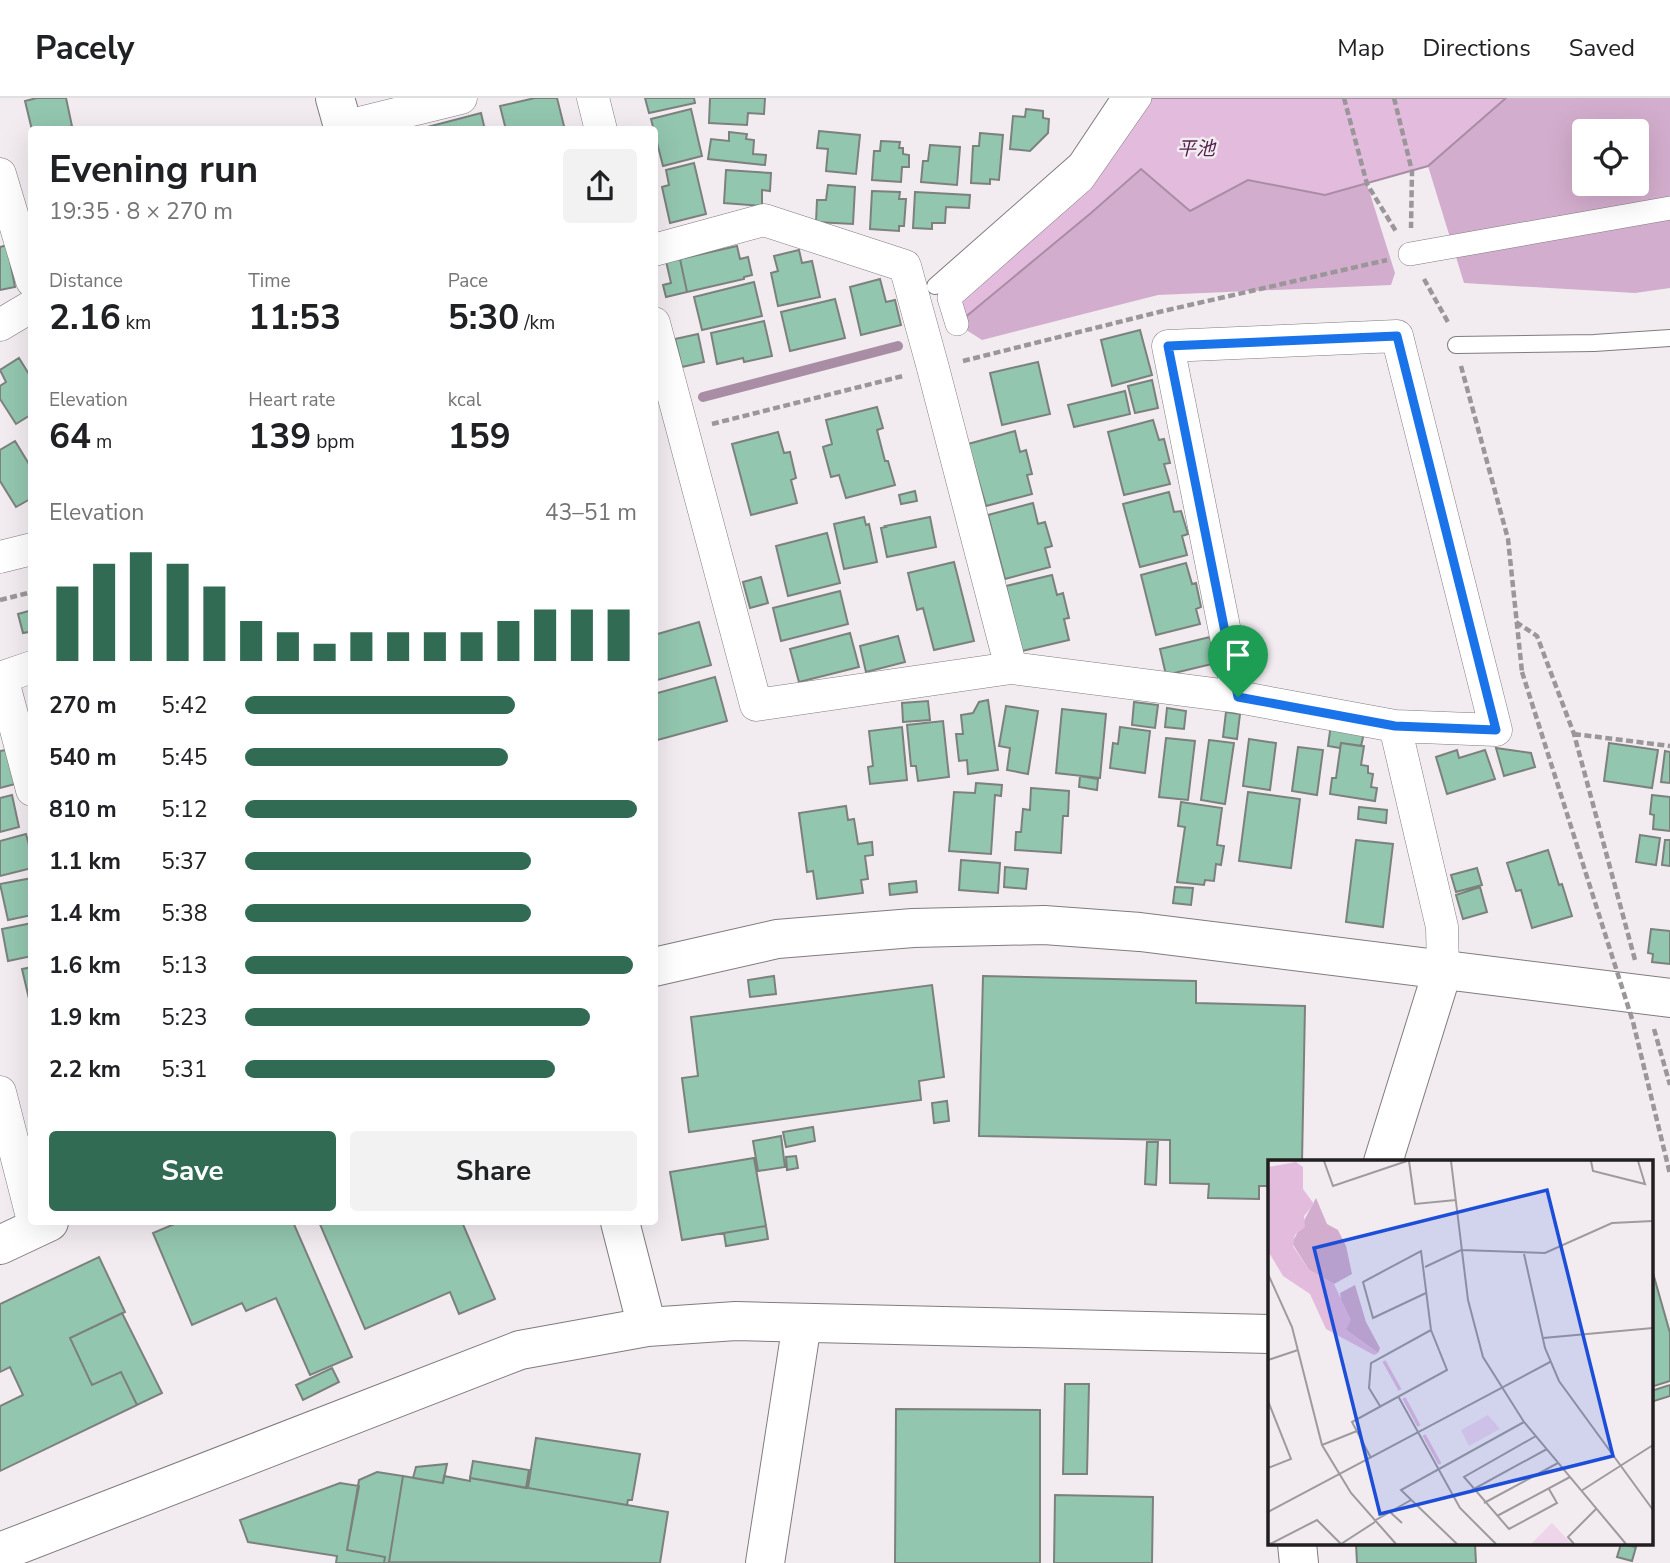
<!DOCTYPE html>
<html lang="en">
<head>
<meta charset="utf-8">
<style>
  :root { --surface:#fff; --page:#f2f2f2; --text:#202124; --muted:#757577; --line:#e0e0e0; --accent:#316b54 }
  body { margin:0; font-family:"Nunito Sans","Noto Sans JP",sans-serif; background:var(--page); color:var(--text); height:100vh; display:flex; flex-direction:column; font-size:26px; white-space:nowrap }
  * { box-sizing:border-box; margin:0 }
  p { font-size:23px; color:var(--muted) }
  .icon { flex:none; width:38px; height:38px; fill:none; stroke:currentColor; stroke-width:2; stroke-linecap:round; stroke-linejoin:round }
  .map { position:relative; flex:1; overflow:hidden }
  .sheet { position:absolute; left:28px; top:28px; width:630px; height:1099px; display:flex; flex-direction:column; background:var(--surface); border-radius:7px; box-shadow:0 7px 28px #0002 }
  .sheet>* { flex:none }
  .buttons { position:absolute; left:1572px; top:21px; display:grid; gap:14px }
  .buttons a { display:grid; place-items:center; width:77px; height:77px; border-radius:7px; background:var(--surface); box-shadow:0 7px 28px #0002; font-size:35px }
  .pin { position:absolute; display:grid; place-items:center; width:60px; height:60px; color:#fff; margin:-72px -30px; border-radius:50% 50% 50% 0; rotate:-45deg; box-shadow:0 0 7px #0007 }
  .pin .icon { rotate:45deg }
  .round { display:grid; place-items:center; flex:none; width:74px; height:74px; border-radius:7px; background:var(--page) }
  .overview { display:flex; align-items:center; justify-content:space-between; height:119px; padding:0 21px }
  h1 { font-size:38px; font-weight:700; line-height:52px }
  .figures { display:grid; grid-template-columns:repeat(3,1fr); gap:10px; height:119px; padding:7px 21px }
  .figures div { display:grid; align-content:center }
  .figures b { font-size:35px; font-weight:700 }
  .figures small { font-size:19px; font-weight:400 }
  .figures p { font-size:19px }
  .chart { height:196px; padding:14px 21px }
  .chart p { display:flex; justify-content:space-between }
  .chart svg { width:100%; height:126px; margin-top:7px; stroke:var(--accent); stroke-width:6 }
  .button { display:flex; gap:14px; margin-top:auto; padding:14px 21px }
  .button a { flex:1; height:80px; border-radius:7px; background:var(--accent); color:#fff; font-size:28px; font-weight:700; line-height:80px; text-align:center }
  .button a+a { background:var(--page); color:var(--text) }
  ul { padding:0 21px; list-style:none; font-size:23px }
  li { display:grid; grid-template-columns:112px 84px 1fr; align-items:center; height:52px }
  li i { height:18px; border-radius:9px; background:var(--accent) }
  header { display:flex; align-items:center; gap:42px; box-sizing:border-box; height:98px; padding:0 35px; background:var(--surface); border-bottom:2px solid var(--line) }
  header strong { font-size:33px }
  nav { display:flex; gap:38px; margin-inline-start:auto; font-size:24px }
  .map>svg:first-child { display:block }
</style>
</head>
<body>
<header>
<strong>Pacely</strong>
<nav><a>Map</a><a>Directions</a><a>Saved</a></nav>
</header>
<div class="map">
<svg width="1670" height="1465" viewBox="0 0 1670 1465">
  <rect width="100%" height="100%" fill="#f2ecf1"/>
  <path fill="#d3adcd" fill-rule="evenodd" d="M1506 0H1670V190L1635 195 1464 185 1428 68ZM1584 33H1636V86H1584Z
    M1141 71 1190 113 1248 82 1324 97 1367 86 1395 175 1391 187 1158 197 982 242 957 226 1091 115Z"/>
  <path fill="#e3bcdd" stroke="#a88da4" stroke-width="2" d="M1140 0H1506L1428 68 1325 97 1248 82 1190 113 1141 71 1091 115 957 226 949 200Z"/>
  <g fill="none" stroke-linecap="round" stroke-linejoin="round">
    <path stroke="#a88da4" stroke-width="10" d="M703 299 898 248"/>
  </g>
  <path fill="#93c6af" stroke="#7c817e" stroke-width="2" d="M37 0H66L72 28 59 32H32L25 3Z
    M535 0H557L565 32H506L500 8Z
    M645 0H694L695 5 649 15Z
    M710 0H765L764 16 748 15 747 27 709 25Z
    M691 11 702 58 663 68 651 21Z
    M1026 11 1043 13V20L1049 21 1048 35 1030 53 1010 51 1013 18 1025 19Z
    M481 15 485 32H416Z
    M819 33 860 37 856 76 826 73 828 51 817 50Z
    M729 34 747 36 746 41 754 42 753 56 766 57 765 67 708 61 711 41 729 43Z
    M980 35 1003 37 999 82 990 81V86L971 85 973 48H979Z
    M881 43 900 44 899 50H903V56L909 57V69H902L901 84 872 82 874 53H880Z
    M930 47 960 49 957 87 921 84 923 63H928Z
    M694 65 706 116 670 125 662 89 669 87 666 72Z
    M726 72 771 75 770 93 762 92V108L724 105Z
    M828 87 855 89 853 126 816 124 817 102H826Z
    M872 93 900 94 899 101H906L904 128H899V133L870 131Z
    M915 94 970 97 969 110 946 109 945 125H932V131L913 130Z
    M7 147 15 189 0 192V149Z
    M737 148 740 161 748 159 752 177 744 179V181L687 194 680 161Z
    M799 152 802 165 812 163 820 199 778 208 771 175 778 173 774 158Z
    M680 161 687 194 666 199 663 187 671 185 666 163Z
    M880 181 886 204 895 202 901 227 861 237 850 189Z
    M754 184 762 218 702 232 694 199Z
    M835 201 845 240 790 253 781 214Z
    M764 223 772 258 744 264 743 260 717 266 711 235Z
    M1140 232 1152 277 1112 288 1101 242Z
    M698 236 704 264 682 269 675 241Z
    M19 260 32 281V316L16 326 0 301V288L6 284 0 272Z
    M1038 264 1050 316 1002 327 990 275Z
    M1152 282 1158 310 1135 315 1128 288Z
    M1125 293 1130 316 1074 329 1068 307Z
    M877 309 883 330 877 332 885 363H888L895 387 846 400 839 377 831 379 823 349 832 346 826 322Z
    M1153 322 1159 342 1164 341 1170 365 1164 366 1170 386 1124 397 1108 334Z
    M1015 333 1020 354 1026 352 1032 376 1027 377 1032 396 986 408 968 346Z
    M778 334 784 355 790 354 796 380 791 382 797 405 751 417 732 346Z
    M15 343 32 371V400L16 409 0 383V352Z
    M915 393 917 403 901 406 899 397Z
    M1169 394 1174 414 1181 413 1188 436 1182 438 1187 457 1140 469 1123 406Z
    M1033 405 1038 426 1045 424 1052 448 1045 450 1050 469 1005 481 988 417Z
    M864 419 866 427 869 426 877 464 844 471 834 426Z
    M930 419 936 449 887 459 881 430 886 429 885 428Z
    M827 435 840 485 788 498 776 448Z
    M954 464 974 543 934 552 923 510 917 512 908 475Z
    M1186 465 1192 486 1196 485 1201 509 1196 511 1200 526 1156 537 1141 477Z
    M1052 477 1057 497 1063 495 1069 520 1064 521 1069 542 1022 553 1006 488Z
    M761 479 768 505 750 510 743 484Z
    M840 493 848 526 781 543 773 510Z
    M32 512V545L29 534 23 535 18 516Z
    M699 524 711 567 654 583V537Z
    M850 535 859 569 799 584 790 551Z
    M898 538 905 564 866 574 860 548Z
    M1210 539 1216 565 1166 577 1160 551Z
    M715 579 727 623 654 643V596Z
    M988 602 998 672 968 676 967 662 959 663 956 636H963L961 617 973 615 979 604Z
    M928 603 930 622 903 624 902 605Z
    M1134 604 1158 607 1155 630 1132 627Z
    M1006 608 1038 613 1028 676 1007 672 1010 650 999 648Z
    M1167 610 1186 613 1184 631 1165 629Z
    M1062 611 1106 616 1100 680 1056 675Z
    M1226 614 1240 616 1237 641 1223 639Z
    M943 623 949 679 918 683 916 668H911L907 627Z
    M1331 626 1364 635 1361 648 1341 645 1340 650 1328 648Z
    M902 629 907 682 870 686 868 669 873 668 869 633Z
    M1120 629 1150 633 1145 675 1110 670 1113 645 1118 646Z
    M1166 640 1195 643 1188 702 1159 699Z
    M1249 641 1276 645 1270 692 1243 688Z
    M1209 642 1234 645 1225 706 1201 702Z
    M1341 645 1364 648 1361 667 1368 668V675L1373 676 1371 689 1377 690 1375 703 1330 696 1332 680H1336Z
    M1609 645 1658 652 1652 690 1604 683Z
    M1298 649 1323 652 1317 697 1292 693Z
    M1496 650 1531 655 1535 669 1504 678Z
    M6 652 15 686 0 690V653Z
    M1457 652 1459 660 1485 652 1495 681 1447 696 1436 659Z
    M1665 653 1670 654V685L1661 684Z
    M1080 678 1098 681 1097 692 1079 689Z
    M976 685 1002 687 1001 698 995 697 991 756 949 753 954 694 975 695Z
    M1031 690 1069 693 1068 718H1063L1061 755 1015 752 1016 734H1021L1023 711 1030 712Z
    M1248 694 1300 701 1291 770 1239 763Z
    M12 697 19 729 0 734V700Z
    M1652 697 1670 699V733L1653 731 1654 717 1650 716Z
    M1181 704 1222 710 1217 747 1224 748 1221 767 1216 766 1214 783 1205 782 1204 787 1177 784 1185 729 1178 728Z
    M846 708 848 722 854 721 858 746 872 744 873 757 865 758 868 781 861 782 863 795 817 801 813 773 807 774 799 715Z
    M1359 709 1387 712 1386 725 1358 721Z
    M26 736 32 758V770L0 778V743Z
    M1640 737 1660 740 1656 767 1636 764Z
    M1356 742 1393 746 1383 829 1346 824Z
    M1665 742H1670V768L1662 767Z
    M1548 752 1559 787 1562 786 1572 818 1532 830 1521 792 1516 793 1507 765Z
    M961 762 1000 765 998 795 959 792Z
    M1005 769 1028 771 1026 791 1004 789Z
    M1477 770 1482 787 1456 794 1451 777Z
    M32 780V817L8 822 0 786Z
    M916 783 917 794 890 797 889 786Z
    M1175 789 1193 790 1191 807 1173 805Z
    M1480 789 1487 814 1463 821 1456 797Z
    M32 825V858L8 863 2 831Z
    M1651 831 1670 833V866L1652 864 1653 856 1648 855Z
    M32 869V904L30 905 22 871Z
    M774 878 776 896 750 899 748 882Z
    M983 878 1196 883V905L1305 908 1302 1064H1269V1088H1259V1101L1208 1100 1209 1086 1170 1085V1042L979 1038Z
    M932 887 944 979 919 983 921 1002 689 1034 682 980 698 978 691 919Z
    M947 1003 949 1023 934 1025 932 1005Z
    M813 1029 815 1043 786 1049 783 1034Z
    M781 1038 785 1069 758 1073 753 1043Z
    M1147 1044H1158L1156 1087 1145 1086Z
    M796 1058 798 1070 787 1072 786 1059Z
    M754 1060 766 1128 682 1142 670 1074Z
    M179 1124H293L352 1259 310 1277 276 1200 246 1213 242 1205 192 1227 153 1135Z
    M319 1124H462L495 1201 459 1216 450 1194 365 1231Z
    M766 1128 768 1141 726 1148 724 1135Z
    M99 1159 125 1214 70 1240 92 1287 121 1274 137 1307 0 1373V1308L23 1297 10 1269 0 1274V1206Z
    M1651 1168 1670 1235V1283L1651 1289Z
    M122 1215 162 1295 137 1307 121 1274 92 1287 70 1240Z
    M332 1270 339 1284 303 1302 296 1287Z
    M1065 1286H1089L1087 1376H1063Z
    M1670 1287V1298L1651 1304V1293Z
    M896 1311 1040 1312V1465H895Z
    M536 1340 640 1356 632 1402H628L627 1407 528 1390Z
    M473 1363 529 1372 526 1390 470 1380Z
    M447 1366 443 1385 413 1380 416 1369Z
    M377 1374 403 1378 389 1464 393 1465H384L385 1459 347 1452 359 1382Z
    M403 1378 443 1385 444 1378 470 1383V1380L668 1414 660 1465 389 1464Z
    M340 1385 359 1388 347 1452 385 1459 384 1465H336L337 1458 248 1444 240 1422Z
    M1055 1397 1153 1399 1152 1465H1054Z
    M1356 1446H1475L1476 1465H1357Z
    M1621 1446 1636 1449 1632 1463 1617 1459Z"/>
  <g fill="none" stroke-linecap="round" stroke-linejoin="round">
    <g stroke="#807b7f" stroke-width="18">
      <path id="service" d="M935 188 1077 63 1119 0
        M1456 247 1594 245 1670 240"/>
    </g>
    <g stroke="#807b7f" stroke-width="24">
      <path id="pedestrian" d="M1410 156 1670 110
        M957 226 949 200 1083 82 1140 0"/>
    </g>
    <g stroke="#807b7f" stroke-width="33">
      <path id="minor" d="M593 0 601 32
        M343 29 461 0
        M0 76 32 183
        M654 152 764 122 905 168 933 270 1011 570
        M654 225 756 607 1011 570 1238 599 1395 628 1496 632 1397 238 1168 248 1238 599
        M0 227 32 208
        M0 459 32 451
        M2 579 32 692
        M0 580 32 569
        M1395 628 1442 829 1443 871
        M0 994 32 1119"/>
    </g>
    <g stroke="#807b7f" stroke-width="40">
      <path id="tertiary" d="M335 0 344 32
        M654 869 777 841 913 830 1044 827 1140 834 1670 900
        M1383 1064 1443 871
        M620 1124 647 1229
        M0 1147 49 1124
        M1297 1446 1299 1465
        M0 1454 520 1252 647 1229 736 1223 1269 1236
        M765 1465 802 1225"/>
    </g>
    <path stroke="#9a9699" stroke-width="4.5" stroke-dasharray="7 3.5" stroke-linecap="butt" d="M1344 0 1367 86 1397 135
      M1394 0 1412 73 1411 130
      M1424 181 1449 226
      M963 263 1159 214 1387 162
      M1461 268 1508 441 1522 574
      M712 326 903 278
      M0 502 32 494
      M1516 524 1537 538 1574 636 1635 862
      M1574 636 1670 648
      M1654 931 1670 987"/>
    <use href="#service" stroke="#fff" stroke-width="16"/>
    <use href="#pedestrian" stroke="#fff" stroke-width="23"/>
    <use href="#minor" stroke="#fff" stroke-width="32"/>
    <use href="#tertiary" stroke="#fff" stroke-width="38"/>
    <path stroke="#9a9699" stroke-width="4.5" stroke-dasharray="7 3.5" stroke-linecap="butt" d="M1522 574 1633 924 1670 1076"/>
  </g>
  <g fill="none" stroke-linecap="round" stroke-linejoin="round">
    <g stroke="#fff" stroke-width="14">
      <path id="route" d="M1397 238 1496 632 1395 628 1238 599 1168 248Z"/>
    </g>
    <use href="#route" stroke="#1a73e8" stroke-width="9"/>
  </g>
  <g text-anchor="middle" dominant-baseline="central" stroke-width="5" stroke-linejoin="round" paint-order="stroke">
    <g font-size="19" font-style="italic" fill="#53234d" stroke="#f2ecf1">
      <text x="1196" y="51">平池</text>
    </g>
  </g>
  <g transform="translate(1268 1062)">
    <rect width="385" height="385" fill="#f2ecf1"/>
    <path d="M220 255 232 269 201 286 193 270ZM284 363 304 384H263Z" fill="#eed5ea"/>
    <path d="M48 38 59 64 70 70 78 86 84 114 66 124 41 110 24 83ZM87 125 98 162 112 188 110 193 78 170 72 133Z" fill="#d3adcd"/>
    <path d="M28 2 35 7V29L46 44 36 56 37 67 27 75 25 86 41 110 66 124 83 160 78 170 110 193 106 195 58 169 42 134 15 116 0 91V7Z" fill="#e3bcdd"/>
    <path fill="none" stroke="#e3bcdd" stroke-width="3.5" d="M116 201 132 230M136 238 151 266M156 275 172 304"/>
    <path fill="none" stroke="#9e9a9d" stroke-width="2" d="M56 1 65 26 139 1M141 1 147 44 188 40M183 1 200 140 215 197 256 262 358 384M323 1 325 11 377 24 370 1M256 94 277 188 291 221 385 350M157 107 193 90 277 93 344 63 385 61M0 114 24 167 54 285 83 333 128 384M275 178 385 168M0 200 30 190M130 236 192 348 228 384M0 241 23 299 0 308M112 246 101 228 103 203 163 170M268 276 196 317 241 369 289 343 281 329M54 285 89 271M103 298 84 262 179 210 163 170 153 91 95 122 105 158 158 133M204 330 279 289M313 331 385 285M216 343 290 303M0 352 282 202M122 352 143 340M229 356 302 317M106 361 122 352 134 363M2 384 49 360 73 384M73 384 107 362M189 384 133 330 256 262M306 384 300 377 328 349"/>
    <path fill="#1d4ed8" fill-opacity="0.15" stroke="#1d4ed8" stroke-width="3.5" d="M279 30 345 296 112 354 46 88Z"/>
    <rect width="385" height="385" fill="none" stroke="#201e1f" stroke-width="3.5"/>
  </g>
</svg>
<div class="buttons">
<a><svg class="icon" aria-label="locate" viewBox="0 0 24 24"><circle cx="12" cy="12" r="6"/><path d="M12 2v4M12 18v4M2 12h4M18 12h4"/></svg></a>
</div>
<div class="pin" style="left:1238px;top:599px;background:#1e9e55"><svg class="icon" aria-label="arrive" viewBox="0 0 24 24"><path d="M6 21V4h12l-3 4 3 4H6"/></svg></div>
<section class="sheet">
<div class="overview"><div><h1>Evening run</h1><p>19:35 · 8 × 270 m</p></div><a class="round"><svg class="icon" aria-label="share" viewBox="0 0 24 24"><path d="M12 15V3M7 8l5-5 5 5M5 13v7h14v-7"/></svg></a></div>
<div class="figures">
<div><p>Distance</p><b>2.16<small> km</small></b></div>
<div><p>Time</p><b>11:53</b></div>
<div><p>Pace</p><b>5:30<small> /km</small></b></div>
</div>
<div class="figures">
<div><p>Elevation</p><b>64<small> m</small></b></div>
<div><p>Heart rate</p><b>139<small> bpm</small></b></div>
<div><p>kcal</p><b>159</b></div>
</div>
<div class="chart"><p><span>Elevation</span>43–51 m</p>
<svg viewBox="0 0 160 44" preserveAspectRatio="none"><path d="M5 44V18M15 44V10M25 44V6M35 44V10M45 44V18M55 44V30M65 44V34M75 44V38M85 44V34M95 44V34M105 44V34M115 44V34M125 44V30M135 44V26M145 44V26M155 44V26"/></svg>
</div>
<ul>
<li><b>270 m</b>5:42<i style="width:69%"></i></li>
<li><b>540 m</b>5:45<i style="width:67%"></i></li>
<li><b>810 m</b>5:12<i style="width:100%"></i></li>
<li><b>1.1 km</b>5:37<i style="width:73%"></i></li>
<li><b>1.4 km</b>5:38<i style="width:73%"></i></li>
<li><b>1.6 km</b>5:13<i style="width:99%"></i></li>
<li><b>1.9 km</b>5:23<i style="width:88%"></i></li>
<li><b>2.2 km</b>5:31<i style="width:79%"></i></li>
</ul>
<div class="button"><a>Save</a><a>Share</a></div>
</section>
</div>
</body>
</html>
